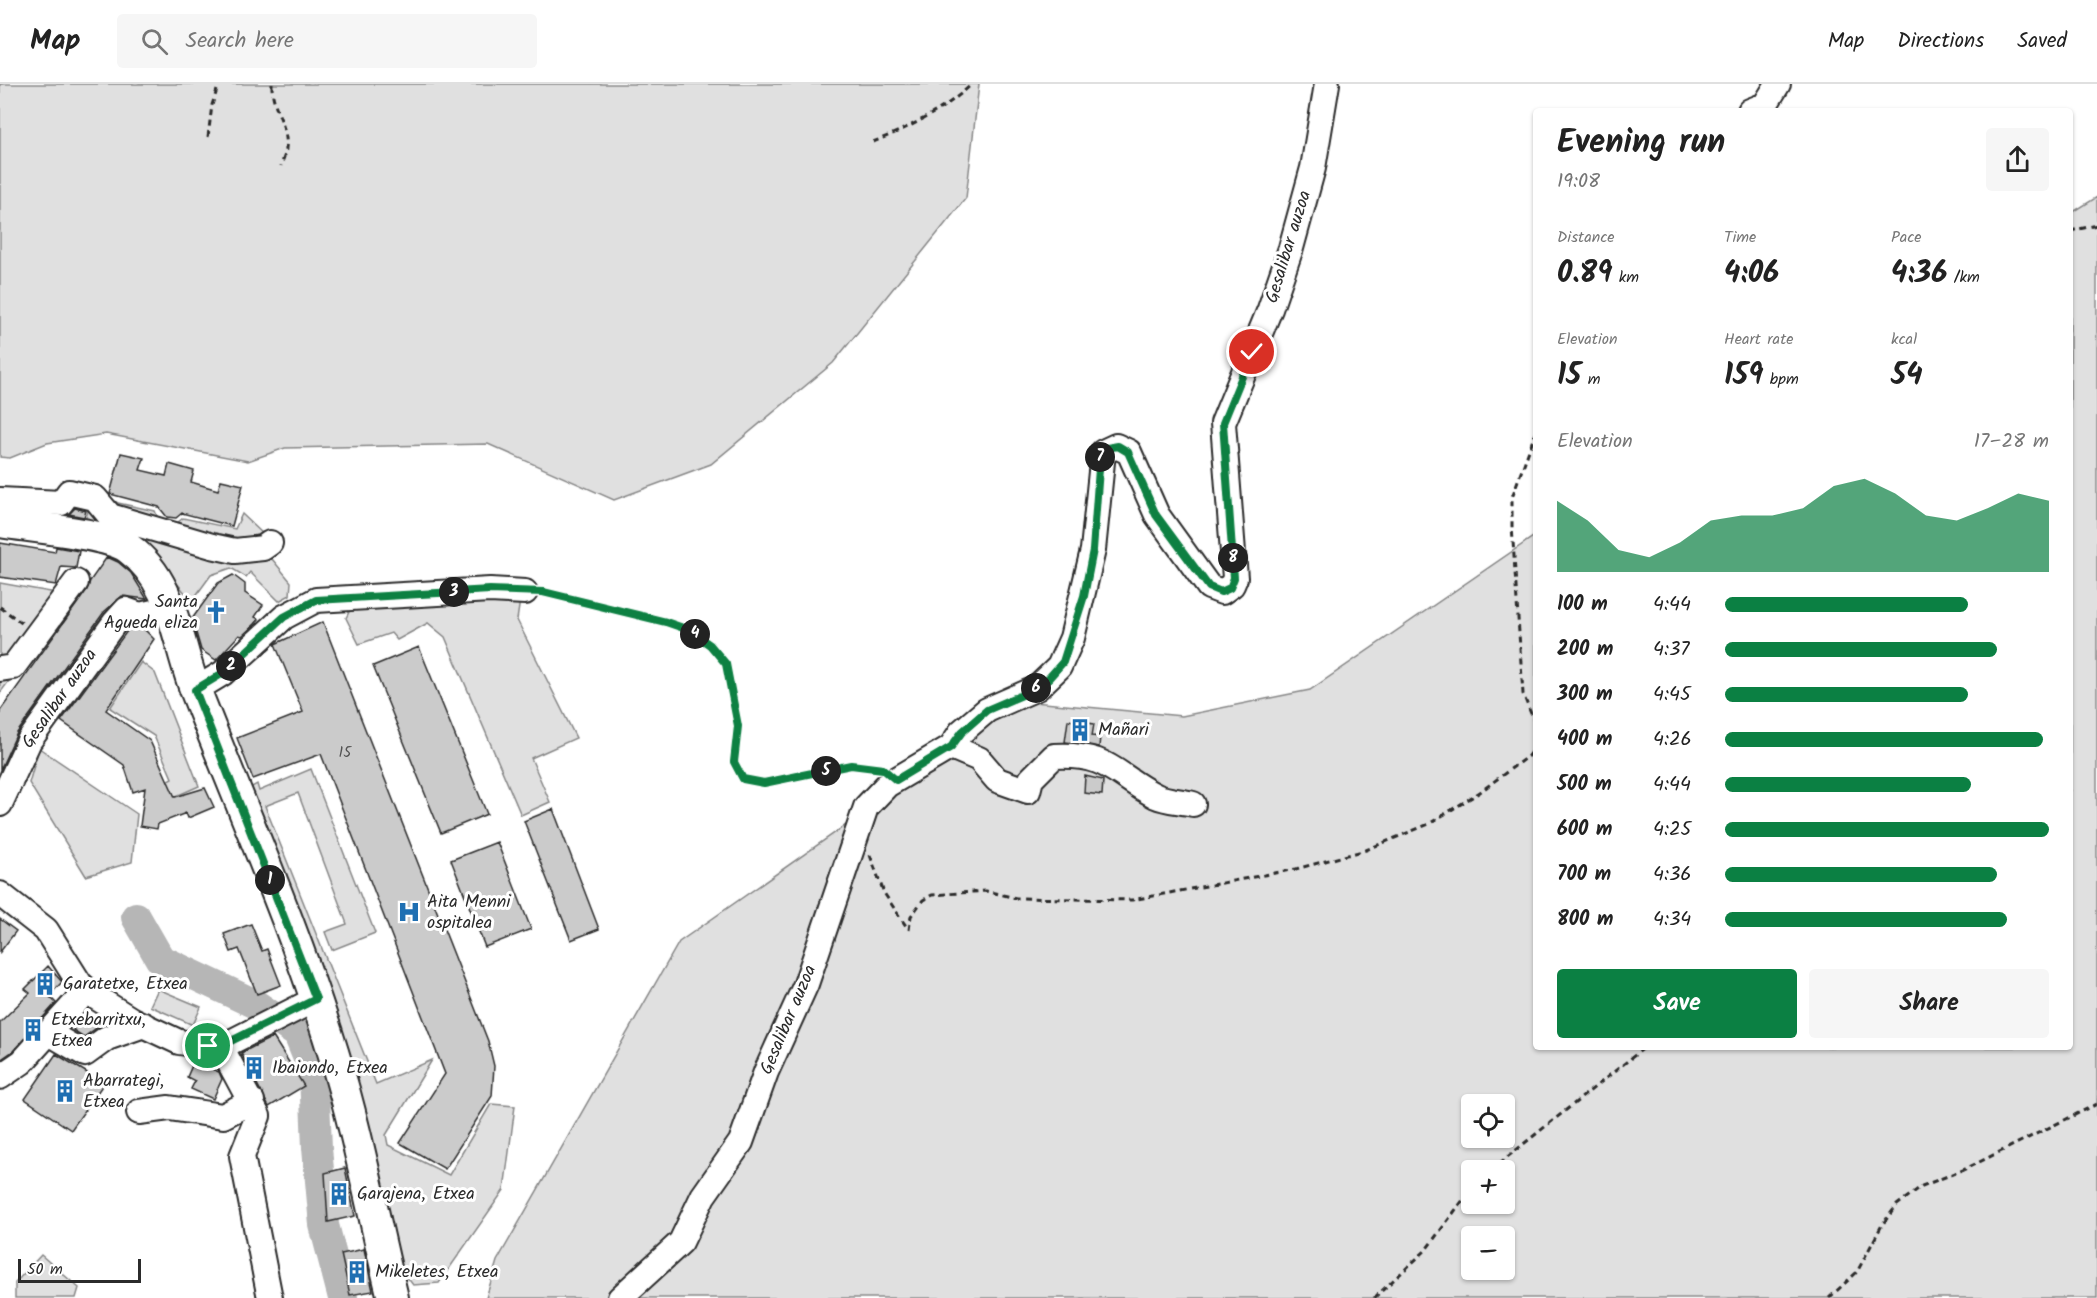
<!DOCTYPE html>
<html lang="en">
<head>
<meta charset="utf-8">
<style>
  :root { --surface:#fff; --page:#f6f6f6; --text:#222; --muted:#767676; --line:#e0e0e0; --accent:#0b8043 }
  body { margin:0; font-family:Kalam,sans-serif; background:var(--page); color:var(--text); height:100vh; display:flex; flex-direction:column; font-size:22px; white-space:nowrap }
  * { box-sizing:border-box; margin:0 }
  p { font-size:20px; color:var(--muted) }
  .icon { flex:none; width:33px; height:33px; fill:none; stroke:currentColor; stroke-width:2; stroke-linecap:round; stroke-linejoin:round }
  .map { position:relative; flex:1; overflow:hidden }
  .sheet { position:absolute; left:1533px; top:24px; width:540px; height:942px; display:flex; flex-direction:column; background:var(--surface); border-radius:6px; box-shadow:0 2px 4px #0004 }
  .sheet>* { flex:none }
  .fabs { position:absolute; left:1461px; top:1010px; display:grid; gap:12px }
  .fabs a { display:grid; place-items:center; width:54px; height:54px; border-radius:6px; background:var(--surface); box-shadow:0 2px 4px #0004; font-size:30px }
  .scale { position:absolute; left:18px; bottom:15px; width:123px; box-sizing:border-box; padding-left:6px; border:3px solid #2b2b2b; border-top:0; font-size:16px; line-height:21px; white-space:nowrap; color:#2b2b2b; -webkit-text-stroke:4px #fff; paint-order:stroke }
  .pin { position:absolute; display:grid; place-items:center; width:51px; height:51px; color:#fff; margin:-26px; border:3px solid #fff; border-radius:50%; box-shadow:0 2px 6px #0007 }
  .km { position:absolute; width:30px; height:30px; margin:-15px; border-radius:50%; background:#222; color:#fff; font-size:16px; line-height:30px; text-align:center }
  .round { display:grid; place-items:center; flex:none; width:63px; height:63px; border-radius:6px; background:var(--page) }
  .summary { display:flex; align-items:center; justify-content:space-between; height:102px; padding:0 24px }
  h1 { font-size:33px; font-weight:600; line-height:45px }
  .metrics { display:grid; grid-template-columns:repeat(3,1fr); gap:9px; height:102px; padding:6px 24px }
  .metrics div { display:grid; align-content:center }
  .metrics b { font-size:30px; font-weight:600 }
  .metrics small { font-size:16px; font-weight:400 }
  .metrics p { font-size:16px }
  .chart { height:168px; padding:12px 24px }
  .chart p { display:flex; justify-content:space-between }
  .chart svg { width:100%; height:108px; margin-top:6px; fill:var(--accent); opacity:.7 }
  .primary-button { display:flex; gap:12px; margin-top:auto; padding:12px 24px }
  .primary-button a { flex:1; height:69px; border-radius:6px; background:var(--accent); color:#fff; font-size:24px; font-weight:600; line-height:69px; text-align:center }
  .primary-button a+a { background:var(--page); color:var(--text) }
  ul { padding:0 24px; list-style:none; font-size:20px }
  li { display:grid; grid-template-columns:96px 72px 1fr; align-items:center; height:45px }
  li i { height:15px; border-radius:8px; background:var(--accent) }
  header { display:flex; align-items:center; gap:36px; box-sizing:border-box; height:84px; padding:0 30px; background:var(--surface); border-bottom:2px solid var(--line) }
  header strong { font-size:28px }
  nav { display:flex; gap:33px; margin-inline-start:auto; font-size:21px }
  .search { width:420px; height:54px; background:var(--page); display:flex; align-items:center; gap:15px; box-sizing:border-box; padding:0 21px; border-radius:6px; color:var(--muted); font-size:22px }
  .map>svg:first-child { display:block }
</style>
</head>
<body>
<header>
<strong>Map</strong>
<div class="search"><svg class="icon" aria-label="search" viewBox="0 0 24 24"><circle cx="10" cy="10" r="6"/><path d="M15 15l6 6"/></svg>Search here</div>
<nav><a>Map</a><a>Directions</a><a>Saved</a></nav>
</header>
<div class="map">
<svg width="2097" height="1214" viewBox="0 0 2097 1214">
  <rect width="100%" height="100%" fill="#fff"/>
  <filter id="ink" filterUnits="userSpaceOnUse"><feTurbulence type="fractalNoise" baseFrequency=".0167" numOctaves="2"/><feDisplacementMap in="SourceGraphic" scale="12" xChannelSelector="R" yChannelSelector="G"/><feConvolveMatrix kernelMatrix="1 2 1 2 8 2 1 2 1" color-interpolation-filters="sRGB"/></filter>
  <g filter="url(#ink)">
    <path fill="#e0e0e0" stroke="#868686" stroke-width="1.5" fill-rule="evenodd" d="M0 0H979L966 114 833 279 711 380 614 416 488 360 285 364 248 377 106 350 47 359 10 374 0 373Z
      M2097 113V1214H486L497 1177 679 858 1023 617 1182 632 1310 606 1536 451V963H2070V130ZM1472 1020H1504V1053H1472ZM1472 1086H1504V1119H1472ZM1472 1152H1504V1185H1472Z
      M105 410 118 419 155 427 161 441 170 445 183 434 235 445 242 430 265 452 263 464 291 498 290 511 279 517 250 488 246 493 231 484 211 491 192 517 148 465 84 440 88 427 105 426Z
      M0 499 73 512 0 609Z
      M520 516 517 536 576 654 531 674 550 718 521 731 445 553 428 539 397 556 391 549 359 560 346 534 353 520Z
      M141 578 155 589 199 702 165 717 163 699 172 694 154 652 110 624Z
      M39 664 137 730 132 778 86 792 29 699Z
      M311 685 375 849 332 866 325 848 347 840 298 709 265 722 376 1000 432 976 386 1051 388 1061 449 1091 491 1020 515 1022 504 1106 439 1199 413 1201 397 1180 368 1035 320 887 248 705 257 700 259 707Z
      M158 905 201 923 193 941 150 922Z
      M41 1171 79 1204 76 1214H15V1199Z"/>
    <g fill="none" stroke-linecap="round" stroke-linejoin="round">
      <path stroke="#b6b6b6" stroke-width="30" d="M136 833 160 875 255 920 298 950 314 989 317 1064 324 1141 343 1214"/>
    </g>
    <path fill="#cbcbcb" stroke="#2b2b2b" stroke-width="1.5" d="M121 369 144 374 140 386 166 392 169 380 194 387 191 398 218 406 221 396 243 401 232 442 182 429 176 434 167 433 159 423 110 410Z
      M75 424 86 427 84 433 69 430Z
      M0 459 55 468 56 463 79 467 76 484 61 483 56 501 0 493Z
      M107 473 118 478 131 489 147 515 122 512 104 528 17 649 0 686V627L87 506 90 497Z
      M233 491 245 500V509L263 521 255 533 259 535 255 540 242 552 239 551 216 576 201 566 192 535 218 499Z
      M323 538 488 957 494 982 492 1012 445 1085 400 1059 445 990 321 670 253 695 237 654 303 628 275 560Z
      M130 543 144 545 154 555 106 626 150 657 175 713 205 704 214 723 188 734 186 729 158 740 157 745 140 742 145 704 133 708 124 681 61 637Z
      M419 563 487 730 441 749 373 582Z
      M1068 636 1094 640 1092 652 1100 653 1099 663 1065 658Z
      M1085 692 1103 696 1102 711 1084 709Z
      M553 725 599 845 571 856 524 737Z
      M497 758 531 845 485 863 451 776Z
      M0 835 16 847 0 868Z
      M251 840 262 867 267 865 281 901 257 910 239 865 231 868 224 850Z
      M48 882 62 898 49 912 56 919 13 967 0 976V938L30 909 25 905Z
      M85 929 99 942 84 953 73 946Z
      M273 953 304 1002 269 1023 241 969Z
      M56 970 104 999 71 1046 25 1015Z
      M194 977 219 988 222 995 213 1015 191 1005 195 997 187 993Z
      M345 1084 355 1132 328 1138 325 1089Z
      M364 1165 373 1207 350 1211 341 1170Z"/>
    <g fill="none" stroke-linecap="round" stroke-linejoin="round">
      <g stroke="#2b2b2b" stroke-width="28">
        <path id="minor" d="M1750 27 1765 21 1778 0
          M0 416 61 419 69 408 95 414 110 432 212 462 235 467 263 464 270 459
          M0 585 13 583 76 498
          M195 606 223 589 284 533 316 516 490 506 525 508
          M951 663 979 675 997 696 1028 707 1031 695 1054 672C1109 669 1113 690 1156 712 1167 717 1181 717 1193 720
          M0 720 29 657 115 538 126 526 140 531 171 524
          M0 810 46 846 80 900 94 912 132 936 179 958 208 962 229 959 316 915
          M49 949 85 970 107 954 144 941
          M220 961 258 1032 242 1072 270 1214
          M0 993 22 978 87 906
          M139 1028 169 1024 223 1032 252 1017
          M620 1214 681 1158 703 1112 741 1058 766 988 806 900 866 723 887 701 951 663 961 648 987 626 1037 604 1059 583 1072 554 1093 466 1103 368 1116 362 1129 368 1157 431 1209 503 1222 508 1232 501 1235 494 1223 339 1270 225 1291 164 1313 84 1327 0"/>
      </g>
      <g stroke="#2b2b2b" stroke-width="34">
        <path id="major" d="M0 438C28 443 107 449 128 464 174 497 176 556 195 605 242 725 295 844 333 968 358 1048 373 1132 393 1214"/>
      </g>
      <path stroke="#2b2b2b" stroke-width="3" stroke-dasharray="6 4.5" stroke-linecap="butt" d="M272 0C271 23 289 43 286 64 286 70 282 77 281 82
        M208 53 212 21 219 0
        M873 58C907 45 946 25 972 0
        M2070 147 2097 141
        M1536 347 1512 413V442L1523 610 1536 642
        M544 508 666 538 689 546 710 561 726 580 738 642 734 678 743 695 764 699 841 682 876 684
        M0 523 23 540
        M870 771 884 809 908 845
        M909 846 911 832 923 816 932 811 986 807 1016 814 1132 816 1296 785 1366 766 1429 740 1480 708 1528 672 1536 661
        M1491 1086 1645 963
        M1374 1214 1425 1167 1472 1104
        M1829 1214 1857 1188 1882 1141 1897 1121 1922 1102 1963 1086 2097 1020"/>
      <use href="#minor" stroke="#fff" stroke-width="24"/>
      <use href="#major" stroke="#fff" stroke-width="30"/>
    </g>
  </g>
  <g fill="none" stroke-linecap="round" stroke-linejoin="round" filter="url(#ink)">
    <g stroke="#fff" stroke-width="12">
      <path id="route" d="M208 962 229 958 316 915 195 606 223 589 284 533 316 516 490 506 543 508 666 538 689 546 710 561 726 580 738 642 734 678 743 695 764 699 851 681 883 685 896 696 951 663 962 648 987 626 1029 608 1047 596 1063 578 1084 512 1093 466 1100 371 1107 364 1118 362 1128 368 1156 431 1209 503 1221 508 1230 504 1234 494 1223 339 1252 268"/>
    </g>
    <use href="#route" stroke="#0b8043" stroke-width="8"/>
  </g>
  <defs>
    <g id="church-bare" transform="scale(1.8)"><path d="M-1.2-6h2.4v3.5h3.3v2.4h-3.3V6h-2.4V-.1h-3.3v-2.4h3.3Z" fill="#1f6fb2" stroke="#fff" stroke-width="2.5" paint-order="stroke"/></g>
    <g id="building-bare" transform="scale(1.8)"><path d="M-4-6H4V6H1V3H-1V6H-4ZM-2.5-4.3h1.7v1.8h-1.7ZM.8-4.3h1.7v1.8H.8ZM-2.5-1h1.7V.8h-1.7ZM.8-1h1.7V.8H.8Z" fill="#1f6fb2" stroke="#fff" stroke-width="2.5" paint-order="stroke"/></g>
    <g id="hospital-bare" transform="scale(1.8)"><path d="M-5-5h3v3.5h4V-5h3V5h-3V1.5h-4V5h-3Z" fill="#1f6fb2" stroke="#fff" stroke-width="2.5" paint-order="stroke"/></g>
  </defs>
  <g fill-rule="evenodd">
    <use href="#church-bare" x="216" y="528"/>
    <use href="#building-bare" x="1080" y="646"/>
    <use href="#hospital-bare" x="409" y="828"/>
    <use href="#building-bare" x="45" y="900"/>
    <use href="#building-bare" x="33" y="946"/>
    <use href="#building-bare" x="254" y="984"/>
    <use href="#building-bare" x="65" y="1007"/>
    <use href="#building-bare" x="339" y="1110"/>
    <use href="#building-bare" x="357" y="1188"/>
  </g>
  <g text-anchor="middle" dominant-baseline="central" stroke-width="6" stroke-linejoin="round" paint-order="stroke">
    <g font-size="15" fill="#535353">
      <text x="345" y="669">15</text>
    </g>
    <g font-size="18" fill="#2b2b2b" stroke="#fff">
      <text transform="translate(1289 163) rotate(-73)">Gesalibar auzoa</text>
      <text transform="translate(60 615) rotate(-55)">Gesalibar auzoa</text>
      <text transform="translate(789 936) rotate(-67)">Gesalibar auzoa</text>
    </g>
    <g font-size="18" fill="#2b2b2b" stroke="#fff" text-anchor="start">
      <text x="198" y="518" text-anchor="end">Santa<tspan x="198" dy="21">Agueda eliza</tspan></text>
      <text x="1098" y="646">Mañari</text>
      <text x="427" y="818">Aita Menni<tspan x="427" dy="21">ospitalea</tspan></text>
      <text x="63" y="900">Garatetxe, Etxea</text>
      <text x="51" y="936">Etxebarritxu,<tspan x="51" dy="21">Etxea</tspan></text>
      <text x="272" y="984">Ibaiondo, Etxea</text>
      <text x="83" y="997">Abarrategi,<tspan x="83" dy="21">Etxea</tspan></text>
      <text x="357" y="1110">Garajena, Etxea</text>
      <text x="375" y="1188">Mikeletes, Etxea</text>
    </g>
  </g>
</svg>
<div class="fabs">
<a><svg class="icon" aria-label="locate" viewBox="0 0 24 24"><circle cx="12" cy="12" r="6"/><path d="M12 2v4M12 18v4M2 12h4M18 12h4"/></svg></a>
<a>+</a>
<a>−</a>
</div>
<div class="scale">50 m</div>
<div class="pin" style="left:208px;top:962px;background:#1e9e55"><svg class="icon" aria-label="arrive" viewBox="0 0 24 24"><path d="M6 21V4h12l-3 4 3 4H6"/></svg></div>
<div class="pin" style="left:1252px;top:268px;background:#d93025"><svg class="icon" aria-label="check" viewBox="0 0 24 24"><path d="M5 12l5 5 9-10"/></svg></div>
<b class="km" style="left:270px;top:796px">1</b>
<b class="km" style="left:231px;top:582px">2</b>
<b class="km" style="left:454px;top:508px">3</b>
<b class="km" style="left:695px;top:550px">4</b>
<b class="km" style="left:826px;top:687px">5</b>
<b class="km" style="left:1036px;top:604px">6</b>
<b class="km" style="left:1100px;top:373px">7</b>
<b class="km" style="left:1233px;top:474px">8</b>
<section class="sheet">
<div class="summary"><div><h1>Evening run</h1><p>19:08</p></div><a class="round"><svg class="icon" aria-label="share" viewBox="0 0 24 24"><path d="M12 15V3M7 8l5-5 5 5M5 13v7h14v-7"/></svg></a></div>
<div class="metrics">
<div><p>Distance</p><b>0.89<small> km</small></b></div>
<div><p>Time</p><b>4:06</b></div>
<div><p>Pace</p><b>4:36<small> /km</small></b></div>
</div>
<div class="metrics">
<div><p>Elevation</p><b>15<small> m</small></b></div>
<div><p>Heart rate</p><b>159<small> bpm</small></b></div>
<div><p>kcal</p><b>54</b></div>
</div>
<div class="chart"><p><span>Elevation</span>17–28 m</p>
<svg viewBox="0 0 160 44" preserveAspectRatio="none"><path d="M0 44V15L10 23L20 35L30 38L40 32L50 23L60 21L70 21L80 18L90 9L100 6L110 12L120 21L130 23L140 18L150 12L160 15V44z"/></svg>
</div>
<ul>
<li><b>100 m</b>4:44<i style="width:75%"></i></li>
<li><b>200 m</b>4:37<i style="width:84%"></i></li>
<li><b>300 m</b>4:45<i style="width:75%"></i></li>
<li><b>400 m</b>4:26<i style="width:98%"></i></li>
<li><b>500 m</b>4:44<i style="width:76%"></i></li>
<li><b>600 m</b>4:25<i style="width:100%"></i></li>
<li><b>700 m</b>4:36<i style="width:84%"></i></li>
<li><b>800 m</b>4:34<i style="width:87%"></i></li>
</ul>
<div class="primary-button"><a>Save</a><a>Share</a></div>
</section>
</div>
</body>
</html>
